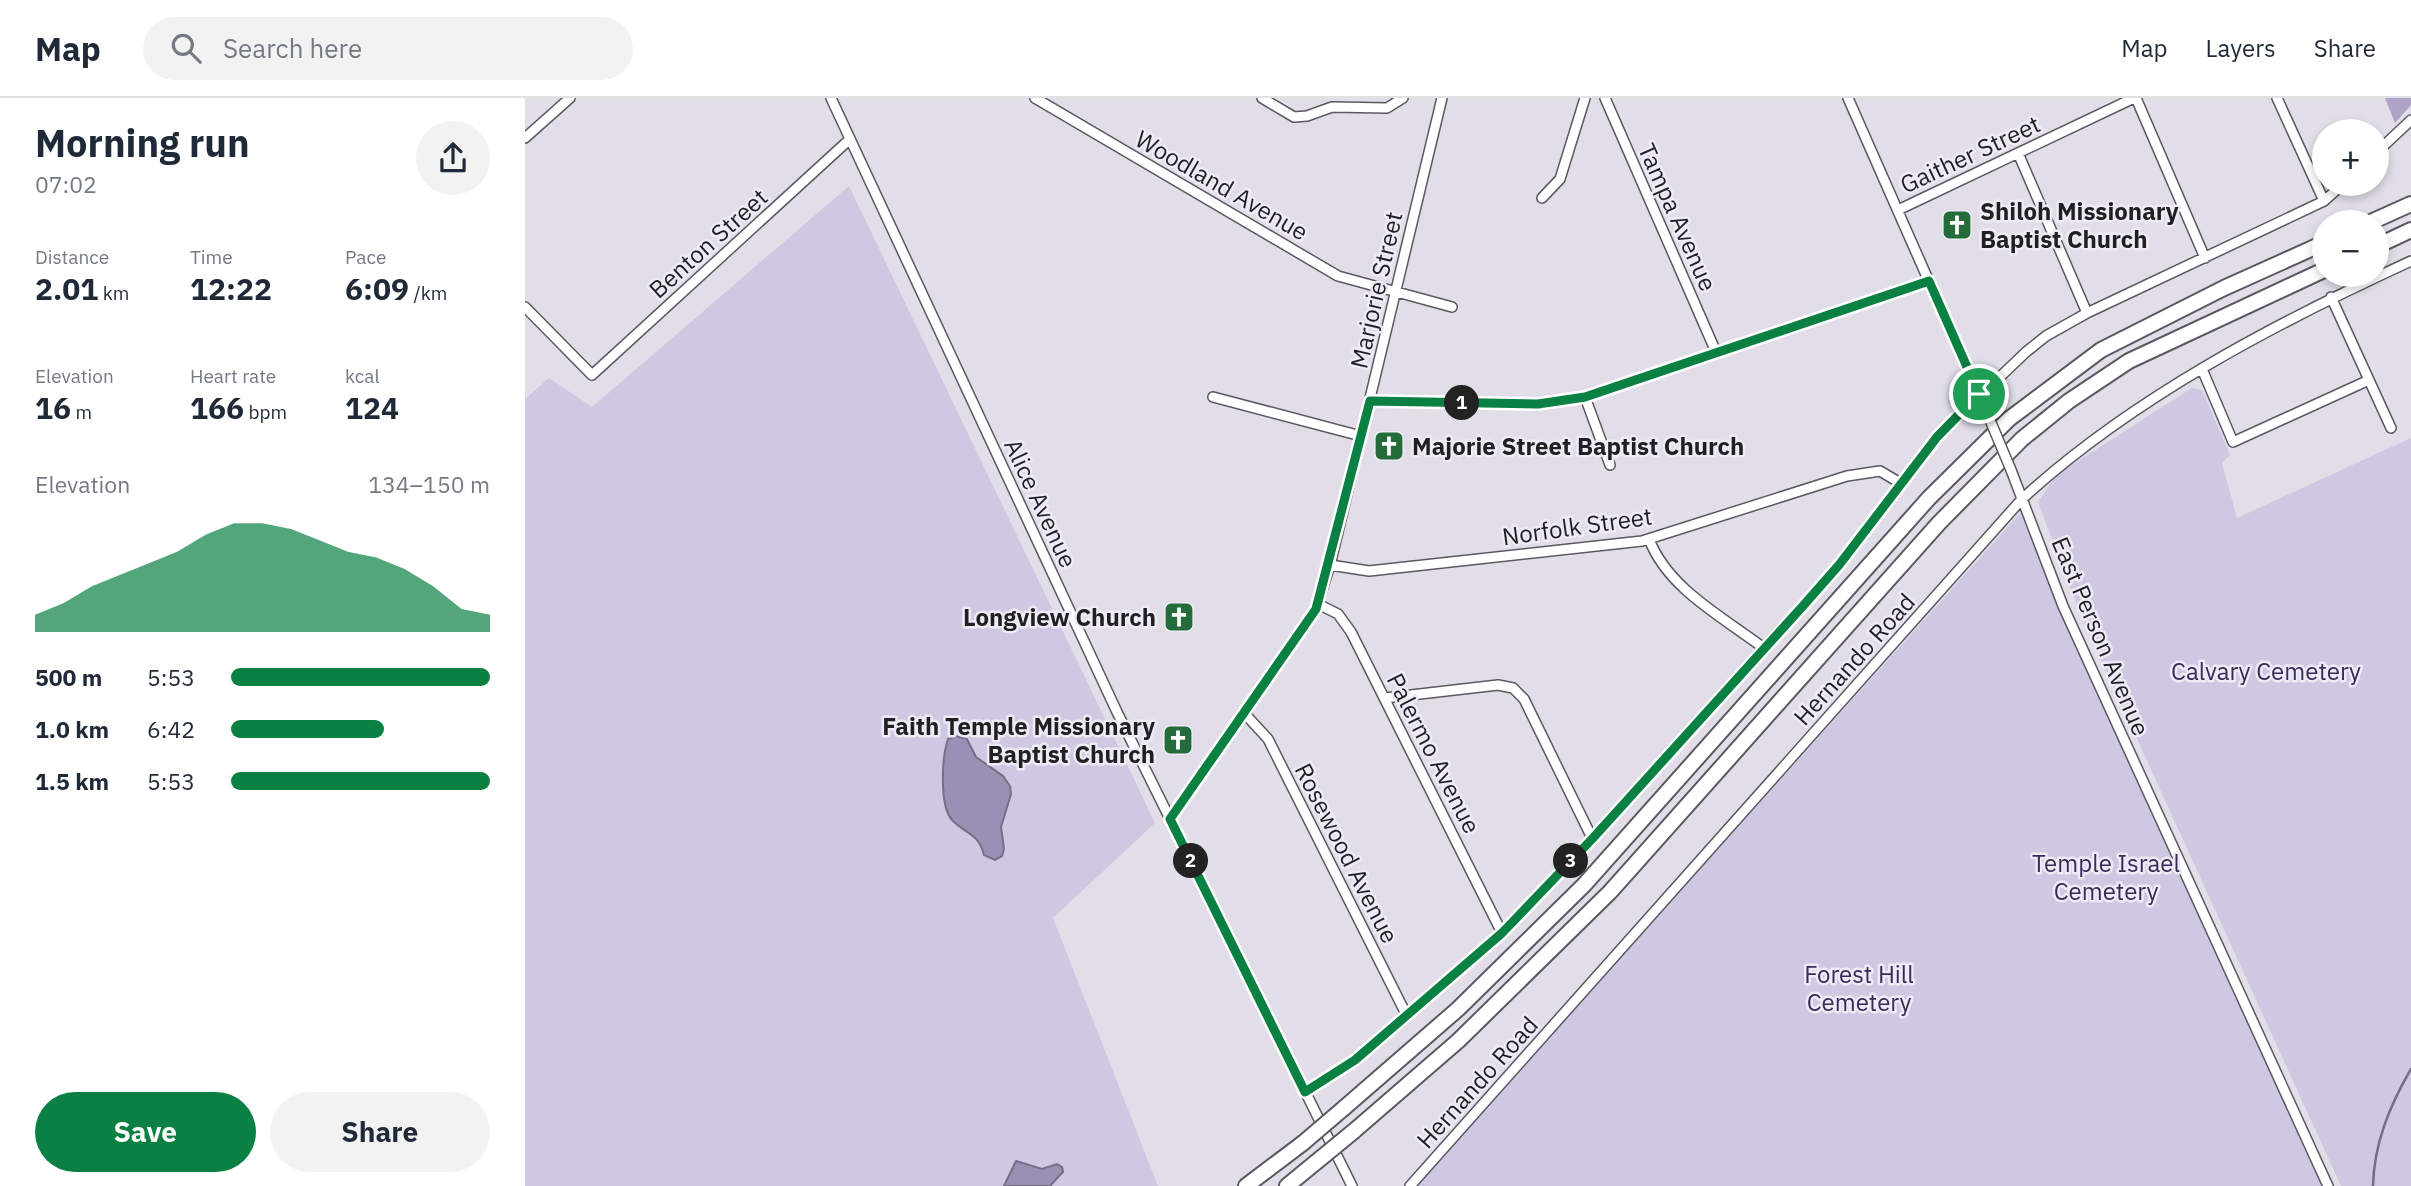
<!DOCTYPE html>
<html lang="en">
<head>
<meta charset="utf-8">
<style>
  :root { --surface:#fff; --page:#f2f2f3; --text:#1f2937; --muted:#747a83; --line:#e0e1e3; --accent:#0b8043 }
  body { margin:0; font-family:"IBM Plex Sans",sans-serif; background:var(--page); color:var(--text); height:100vh; display:flex; flex-direction:column; font-size:26px; white-space:nowrap }
  * { box-sizing:border-box; margin:0 }
  p { font-size:23px; color:var(--muted) }
  .icon { flex:none; width:38px; height:38px; fill:none; stroke:currentColor; stroke-width:2; stroke-linecap:round; stroke-linejoin:round }
  .map { position:relative; flex:1; overflow:hidden }
  .sheet { display:flex; flex-direction:column; background:var(--surface); width:525px }
  .sheet>* { flex:none }
  .buttons { position:absolute; left:1787px; top:21px; display:grid; gap:14px }
  .buttons a { display:grid; place-items:center; width:77px; height:77px; border-radius:50%; background:var(--surface); box-shadow:0 4px 10px #0003; font-size:35px }
  .pin { position:absolute; display:grid; place-items:center; width:60px; height:60px; color:#fff; margin:-30px; border:4px solid #fff; border-radius:50%; box-shadow:0 2px 7px #0007 }
  .km { position:absolute; width:35px; height:35px; margin:-18px; border-radius:50%; background:#222; color:#fff; font-size:19px; line-height:35px; text-align:center }
  .round { display:grid; place-items:center; flex:none; width:74px; height:74px; border-radius:37px; background:var(--page) }
  .head { display:flex; align-items:center; justify-content:space-between; height:119px; padding:0 35px }
  h1 { font-size:38px; font-weight:700; line-height:52px }
  .metrics { display:grid; grid-template-columns:repeat(3,1fr); gap:10px; height:119px; padding:7px 35px }
  .metrics div { display:grid; align-content:center }
  .metrics b { font-size:30px; font-weight:700 }
  .metrics small { font-size:19px; font-weight:400 }
  .metrics p { font-size:19px }
  .chart { height:196px; padding:14px 35px }
  .chart p { display:flex; justify-content:space-between }
  .chart svg { width:100%; height:126px; margin-top:7px; fill:var(--accent); opacity:.7 }
  .cta { display:flex; gap:14px; margin-top:auto; padding:14px 35px }
  .cta a { flex:1; height:80px; border-radius:42px; background:var(--accent); color:#fff; font-size:28px; font-weight:700; line-height:80px; text-align:center }
  .cta a+a { background:var(--page); color:var(--text) }
  ul { padding:0 35px; list-style:none; font-size:23px }
  li { display:grid; grid-template-columns:112px 84px 1fr; align-items:center; height:52px }
  li i { height:18px; border-radius:9px; background:var(--accent) }
  header { display:flex; align-items:center; gap:42px; box-sizing:border-box; height:98px; padding:0 35px; background:var(--surface); border-bottom:2px solid var(--line) }
  header strong { font-size:33px }
  nav { display:flex; gap:38px; margin-inline-start:auto; font-size:24px }
  .search { width:490px; height:63px; background:var(--page); display:flex; align-items:center; gap:18px; box-sizing:border-box; padding:0 24px; border-radius:38px; color:var(--muted); font-size:26px }
  main { display:flex; flex:1; min-height:0 }
  .map>svg:first-child { display:block }
</style>
</head>
<body>
<header>
<strong>Map</strong>
<div class="search"><svg class="icon" aria-label="search" viewBox="0 0 24 24"><circle cx="10" cy="10" r="6"/><path d="M15 15l6 6"/></svg>Search here</div>
<nav><a>Map</a><a>Layers</a><a>Share</a></nav>
</header>
<main>
<section class="sheet">
<div class="head"><div><h1>Morning run</h1><p>07:02</p></div><a class="round"><svg class="icon" aria-label="share" viewBox="0 0 24 24"><path d="M12 15V3M7 8l5-5 5 5M5 13v7h14v-7"/></svg></a></div>
<div class="metrics">
<div><p>Distance</p><b>2.01<small> km</small></b></div>
<div><p>Time</p><b>12:22</b></div>
<div><p>Pace</p><b>6:09<small> /km</small></b></div>
</div>
<div class="metrics">
<div><p>Elevation</p><b>16<small> m</small></b></div>
<div><p>Heart rate</p><b>166<small> bpm</small></b></div>
<div><p>kcal</p><b>124</b></div>
</div>
<div class="chart"><p><span>Elevation</span>134–150 m</p>
<svg viewBox="0 0 160 44" preserveAspectRatio="none"><path d="M0 44V38L10 34L20 28L30 24L40 20L50 16L60 10L70 6L80 6L90 8L100 12L110 16L120 18L130 22L140 28L150 36L160 38V44z"/></svg>
</div>
<ul>
<li><b>500 m</b>5:53<i style="width:100%"></i></li>
<li><b>1.0 km</b>6:42<i style="width:59%"></i></li>
<li><b>1.5 km</b>5:53<i style="width:100%"></i></li>
</ul>
<div class="cta"><a>Save</a><a>Share</a></div>
</section>
<div class="map">
<svg width="1886" height="1088" viewBox="0 0 1886 1088">
  <rect width="100%" height="100%" fill="#e1dee8"/>
  <path fill="#d0c8e2" d="M324 88 630 725 528 820 633 1088H0V301L24 280 67 309Z
    M1667 290 1677 292 1705 357 1697 365 1712 420 1886 340V1088H1816L1556 518 1513 404 1531 377Z
    M1497 413 1798 1088H890Z"/>
  <path fill="#afa3c8" d="M1860 0H1886V7L1870 25Z"/>
  <path fill="#9b90b3" stroke="#766e88" stroke-width="2" d="M431 638 442 641 451 659 478 678 485 688 486 696 476 729 479 751 477 758 470 762 459 757C454 735 440 736 427 722 414 707 417 659 423 641Z
    M491 1063 517 1071 532 1066 537 1069 538 1074 525 1088H479Z"/>
  <g fill="none" stroke-linecap="round" stroke-linejoin="round">
    <path stroke="#766e88" stroke-width="2.5" d="M1848 1088C1849 1045 1865 1007 1886 971"/>
    <g stroke="#5b5861" stroke-width="12">
      <path id="minor" d="M306 0 592 614 827 1088
        M510 0 813 178 927 209
        M737 0 769 19 782 18 807 9 862 10 878 0
        M1080 0 1191 254
        M1323 0 1462 315
        M1611 0 1680 160
        M1752 0 1799 103
        M0 40 45 0
        M1852 54 1886 22
        M1493 55 1562 215
        M1017 100 1035 81 1060 0
        M1373 112 1609 0
        M1806 199 1866 330
        M0 209 67 277 325 41
        M1677 271 1708 344 1844 282
        M688 299 836 338
        M1060 299 1085 367
        M845 303 1013 306 1060 299 1404 183
        M1486 372 1538 508 1803 1088
        M1124 441C1143 491 1198 519 1240 551
        M805 467 844 473 1117 443 1322 378 1355 373 1377 386
        M793 506 813 516 826 534 977 835
        M860 600 973 587 988 590 999 601 1067 740
        M720 616 743 641 882 918
        M645 721 791 511 805 467 917 0
        M780 994 830 962 977 835 1067 740 1314 467 1412 339 1501 254 1521 238 1562 215 1799 103 1818 86
        M885 1088 1497 401C1607 300 1751 225 1886 163"/>
    </g>
    <g stroke="#5b5861" stroke-width="18">
      <path id="highway" d="M1846 124 1886 106
        M1852 148 1886 132
        M819 1010 933 911 1059 787 1404 400 1484 321 1576 252 1699 190 1799 145
        M829 1033 933 943 1085 794 1414 425 1497 341 1544 303 1604 263 1799 172
        M721 1088 778 1045
        M762 1088 790 1065"/>
    </g>
    <use href="#minor" stroke="#fff" stroke-width="9"/>
    <use href="#highway" stroke="#fff" stroke-width="14"/>
    <g stroke="#5b5861" stroke-width="12" stroke-linecap="butt">
      <path id="minor-bridge" d="M1462 315 1486 372"/>
    </g>
    <g stroke="#5b5861" stroke-width="18" stroke-linecap="butt">
      <path id="highway-bridge" d="M778 1045 819 1010
        M790 1065 829 1033"/>
    </g>
    <use href="#minor-bridge" stroke="#fff" stroke-width="9"/>
    <use href="#highway-bridge" stroke="#fff" stroke-width="14"/>
  </g>
  <g fill="none" stroke-linecap="round" stroke-linejoin="round">
    <g stroke="#fff" stroke-width="14">
      <path id="route" d="M1404 183 1454 296 1412 339 1314 467 1277 509 1068 740 977 835 830 962 780 994 645 721 791 511 845 303 1013 306 1060 299Z"/>
    </g>
    <use href="#route" stroke="#0b8043" stroke-width="9"/>
  </g>
  <defs>
    <g id="church-square" transform="scale(1.575)"><rect x="-9" y="-9" width="18" height="18" rx="4" fill="#246c39" stroke="#eeebf6"/><path d="M-1.2-6h2.4v3.5h3.3v2.4h-3.3V6h-2.4V-.1h-3.3v-2.4h3.3Z" fill="#fff"/></g>
  </defs>
  <g fill-rule="evenodd">
    <use href="#church-square" x="1432" y="127"/>
    <use href="#church-square" x="864" y="348"/>
    <use href="#church-square" x="654" y="519"/>
    <use href="#church-square" x="653" y="642"/>
  </g>
  <g text-anchor="middle" dominant-baseline="central" stroke-width="5" stroke-linejoin="round" paint-order="stroke">
    <g font-size="24" fill="#201f22" stroke="#eeebf6">
      <text transform="translate(1445 56) rotate(-25)">Gaither Street</text>
      <text transform="translate(697 87) rotate(30)">Woodland Avenue</text>
      <text transform="translate(1153 119) rotate(66)">Tampa Avenue</text>
      <text transform="translate(183 145) rotate(-42)">Benton Street</text>
      <text transform="translate(851 192) rotate(-77)">Marjorie Street</text>
      <text transform="translate(516 405) rotate(65)">Alice Avenue</text>
      <text transform="translate(1052 428) rotate(-8)">Norfolk Street</text>
      <text transform="translate(1576 538) rotate(67)">East Person Avenue</text>
      <text transform="translate(1329 561) rotate(-48)">Hernando Road</text>
      <text transform="translate(909 655) rotate(63)">Palermo Avenue</text>
      <text transform="translate(822 755) rotate(63)">Rosewood Avenue</text>
      <text transform="translate(952 984) rotate(-48)">Hernando Road</text>
    </g>
    <g font-size="24" font-weight="bold" fill="#201f22" stroke="#eeebf6" text-anchor="start">
      <text x="1455" y="113">Shiloh Missionary<tspan x="1455" dy="28">Baptist Church</tspan></text>
      <text x="887" y="348">Majorie Street Baptist Church</text>
      <text x="631" y="519" text-anchor="end">Longview Church</text>
      <text x="630" y="628" text-anchor="end">Faith Temple Missionary<tspan x="630" dy="28">Baptist Church</tspan></text>
    </g>
    <g font-size="24" fill="#3b2958" stroke="#eeebf6">
      <text x="1741" y="573">Calvary Cemetery</text>
      <text x="1581" y="765">Temple Israel<tspan x="1581" dy="28">Cemetery</tspan></text>
      <text x="1334" y="876">Forest Hill<tspan x="1334" dy="28">Cemetery</tspan></text>
    </g>
  </g>
</svg>
<div class="buttons">
<a>+</a>
<a>−</a>
</div>
<div class="pin" style="left:1454px;top:296px;background:#1e9e55"><svg class="icon" aria-label="arrive" viewBox="0 0 24 24"><path d="M6 21V4h12l-3 4 3 4H6"/></svg></div>
<b class="km" style="left:937px;top:305px">1</b>
<b class="km" style="left:666px;top:763px">2</b>
<b class="km" style="left:1046px;top:763px">3</b>
</div>
</main>
</body>
</html>
